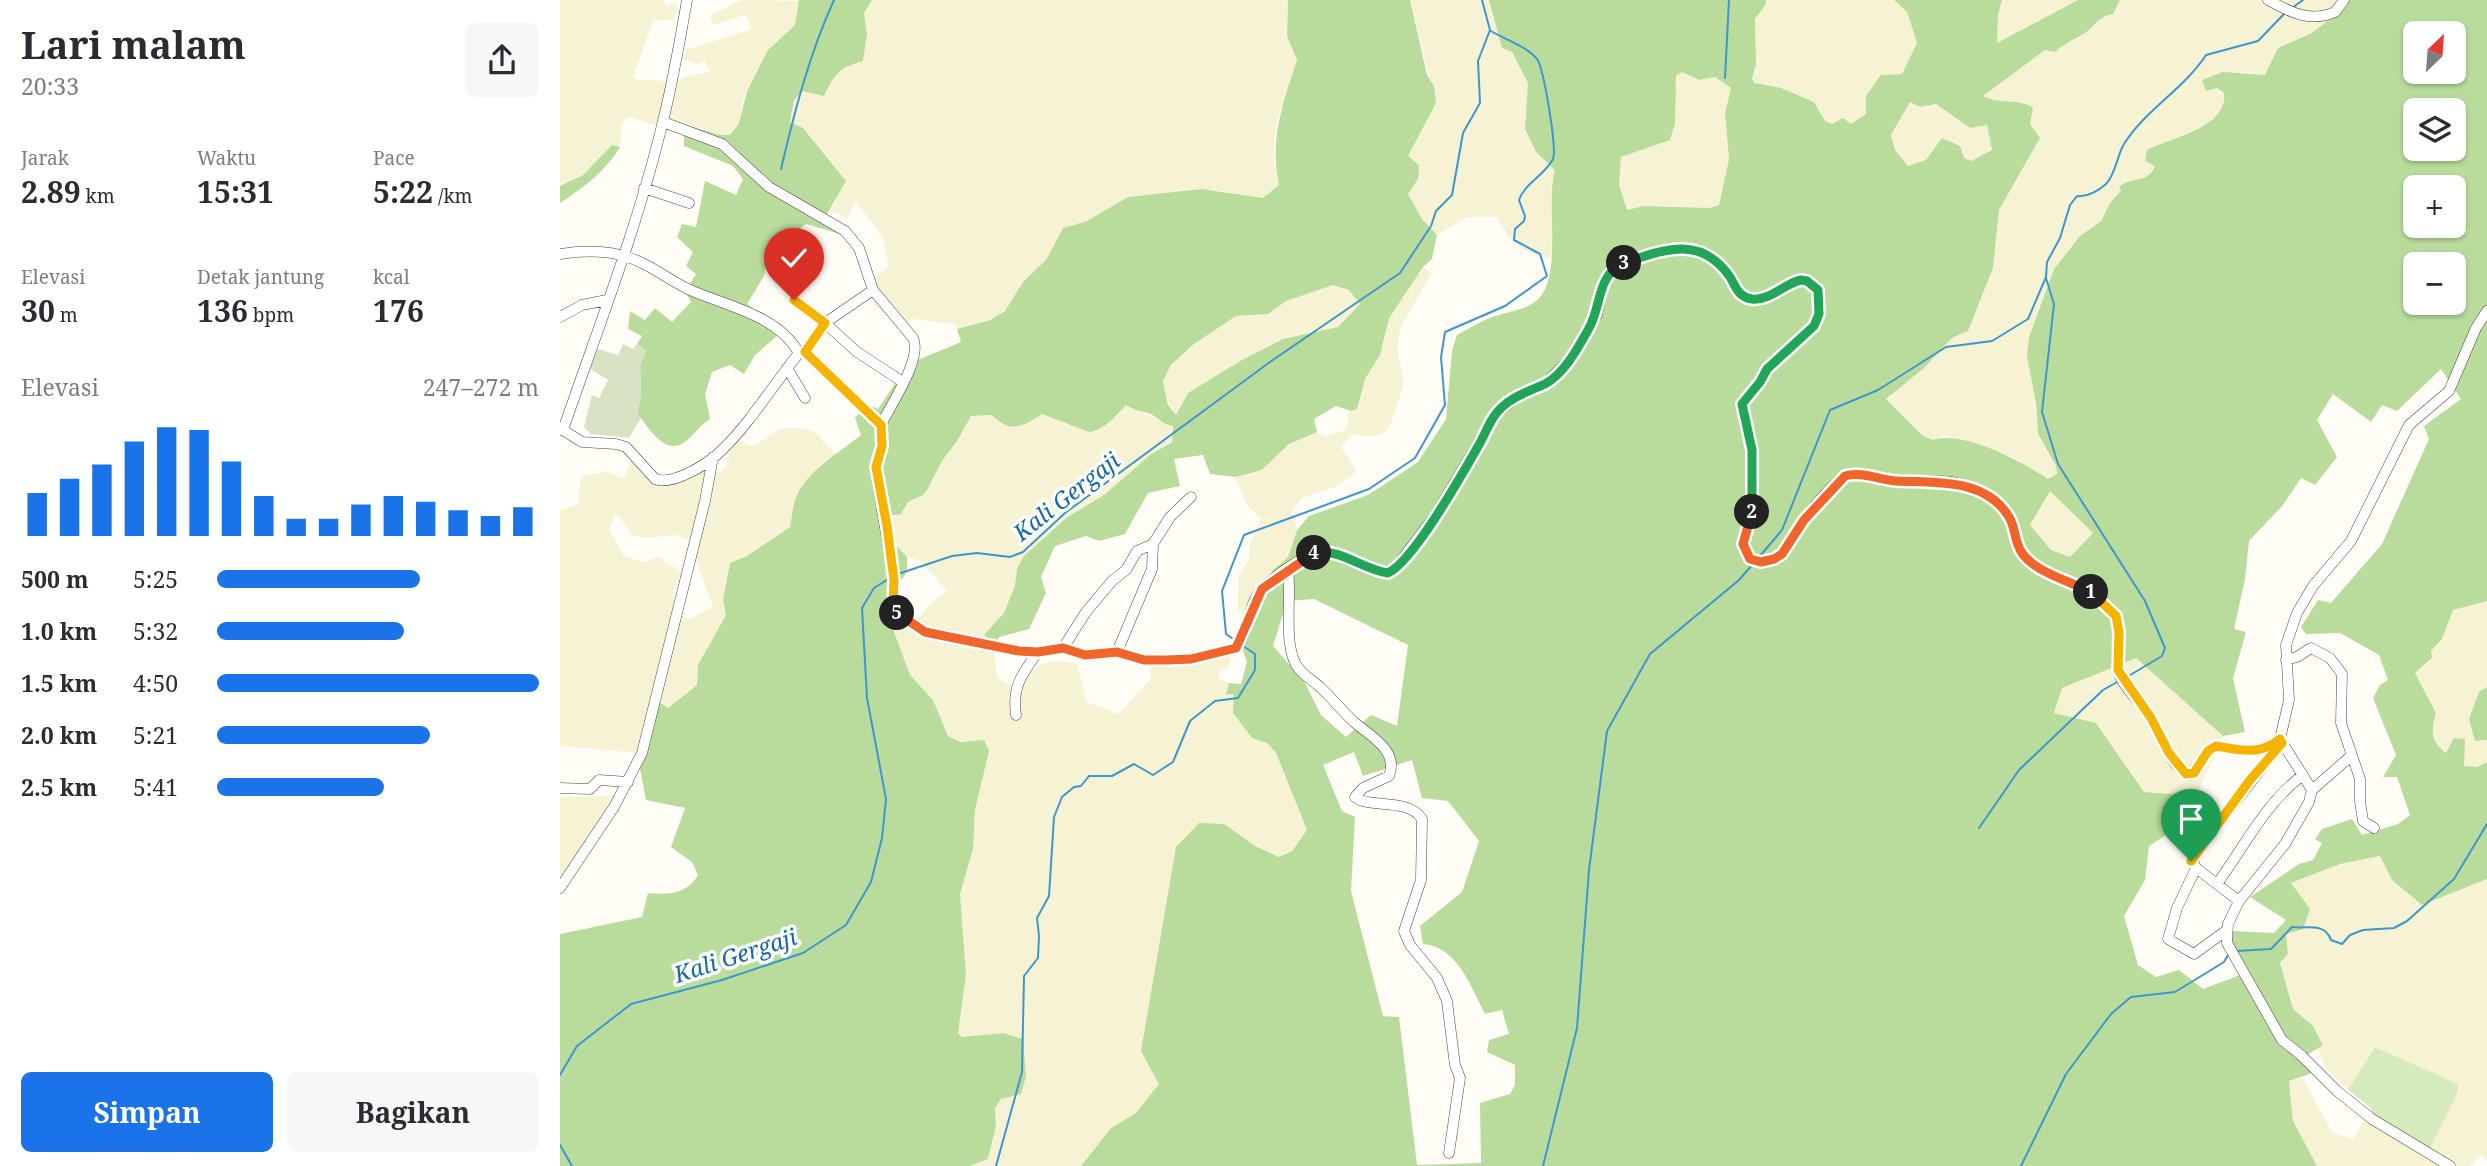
<!DOCTYPE html>
<html lang="id">
<head>
<meta charset="utf-8">
<style>
  :root { --surface:#fff; --page:#f7f7f7; --text:#2b2b33; --muted:#7c7c81; --accent:#1a73e8 }
  body { margin:0; font-family:"Noto Serif",serif; background:var(--page); color:var(--text); height:100vh; display:flex; flex-direction:column; font-size:26px; white-space:nowrap }
  * { box-sizing:border-box; margin:0 }
  p { font-size:23px; color:var(--muted) }
  .icon { flex:none; width:38px; height:38px; fill:none; stroke:currentColor; stroke-width:2; stroke-linecap:round; stroke-linejoin:round }
  .map { position:relative; flex:1; overflow:hidden }
  .panel { display:flex; flex-direction:column; background:var(--surface); width:560px }
  .panel>* { flex:none }
  .needle { width:46px; rotate:25deg }
  .tools { position:absolute; left:1843px; top:21px; display:grid; gap:14px }
  .tools a { display:grid; place-items:center; width:63px; height:63px; border-radius:10px; background:var(--surface); box-shadow:0 2px 5px #0004; font-size:35px }
  .pin { position:absolute; display:grid; place-items:center; width:60px; height:60px; color:#fff; margin:-72px -30px; border-radius:50% 50% 50% 0; rotate:-45deg; box-shadow:0 0 7px #0007 }
  .pin .icon { rotate:45deg }
  .km { position:absolute; width:35px; height:35px; margin:-18px; border-radius:50%; background:#222; color:#fff; font-size:19px; line-height:35px; text-align:center }
  .round { display:grid; place-items:center; flex:none; width:74px; height:74px; border-radius:10px; background:var(--page) }
  .overview { display:flex; align-items:center; justify-content:space-between; height:119px; padding:0 21px }
  h1 { font-size:38px; font-weight:700; line-height:52px }
  .figures { display:grid; grid-template-columns:repeat(3,1fr); gap:10px; height:119px; padding:7px 21px }
  .figures div { display:grid; align-content:center }
  .figures b { font-size:30px; font-weight:700 }
  .figures small { font-size:19px; font-weight:400 }
  .figures p { font-size:19px }
  .chart { height:196px; padding:14px 21px }
  .chart p { display:flex; justify-content:space-between }
  .chart svg { width:100%; height:126px; margin-top:7px; stroke:var(--accent); stroke-width:6 }
  .cta { display:flex; gap:14px; margin-top:auto; padding:14px 21px }
  .cta a { flex:1; height:80px; border-radius:10px; background:var(--accent); color:#fff; font-size:28px; font-weight:700; line-height:80px; text-align:center }
  .cta a+a { background:var(--page); color:var(--text) }
  ul { padding:0 21px; list-style:none; font-size:23px }
  li { display:grid; grid-template-columns:112px 84px 1fr; align-items:center; height:52px }
  li i { height:18px; border-radius:9px; background:var(--accent) }
  main { display:flex; flex:1; min-height:0 }
  .map>svg:first-child { display:block }
</style>
</head>
<body>
<main>
<section class="panel">
<div class="overview"><div><h1>Lari malam</h1><p>20:33</p></div><a class="round"><svg class="icon" aria-label="share" viewBox="0 0 24 24"><path d="M12 15V3M7 8l5-5 5 5M5 13v7h14v-7"/></svg></a></div>
<div class="figures">
<div><p>Jarak</p><b>2.89<small> km</small></b></div>
<div><p>Waktu</p><b>15:31</b></div>
<div><p>Pace</p><b>5:22<small> /km</small></b></div>
</div>
<div class="figures">
<div><p>Elevasi</p><b>30<small> m</small></b></div>
<div><p>Detak jantung</p><b>136<small> bpm</small></b></div>
<div><p>kcal</p><b>176</b></div>
</div>
<div class="chart"><p><span>Elevasi</span>247–272 m</p>
<svg viewBox="0 0 160 44" preserveAspectRatio="none"><path d="M5 44V29M15 44V24M25 44V19M35 44V11M45 44V6M55 44V7M65 44V18M75 44V30M85 44V38M95 44V38M105 44V33M115 44V30M125 44V32M135 44V35M145 44V37M155 44V34"/></svg>
</div>
<ul>
<li><b>500 m</b>5:25<i style="width:63%"></i></li>
<li><b>1.0 km</b>5:32<i style="width:58%"></i></li>
<li><b>1.5 km</b>4:50<i style="width:100%"></i></li>
<li><b>2.0 km</b>5:21<i style="width:66%"></i></li>
<li><b>2.5 km</b>5:41<i style="width:52%"></i></li>
</ul>
<div class="cta"><a>Simpan</a><a>Bagikan</a></div>
</section>
<div class="map">
<svg width="1927" height="1166" viewBox="0 0 1927 1166">
  <rect width="100%" height="100%" fill="#fffdf5"/>
  <path fill="#f6f3d4" fill-rule="evenodd" d="M0 0H103L107 5 117 3 115 19 93 21 73 77 77 80 119 81 124 77 149 72 145 61 137 64 122 59 126 50 192 29 185 15 153 25 150 16 182 0 240 1 235 25 208 50 183 100 178 125 170 135H160L127 123 105 128 70 117 62 123 60 146 52 145 23 175 0 186Z
    M312 0H728L727 35 737 60 718 117 714 140V164L719 185 703 198 654 190 568 197 527 221 503 228 486 260 463 282 449 307 436 317 397 329 395 324 353 319 338 327 315 305 308 283 329 267 322 236 296 202 287 218 271 211 285 181 243 128 230 122 234 100 242 90 264 96 276 73 288 65 307 33 304 13Z
    M850 0H929L933 17 968 83 965 129 976 152 995 170 991 184 993 222 991 258 978 257 961 248 948 236 937 217H907L877 235 862 219 847 194 855 184 847 156 876 103Z
    M1206 0H1334L1347 12 1357 43 1342 74 1307 114 1291 124H1272L1264 121 1262 113 1236 95 1217 87 1200 85 1192 79 1196 64 1195 19 1206 4Z
    M1442 0H1518L1437 43 1438 15Z
    M1560 0H1789L1786 6 1752 33 1718 48 1705 75 1682 72 1646 90 1657 88 1664 93V105L1660 113 1651 121 1617 139 1590 164 1595 166 1594 171 1585 179 1568 181 1559 187 1561 191 1550 203 1541 221 1520 236 1494 269 1469 337 1478 435 1496 466 1497 475 1488 479 1452 457 1385 436 1373 440 1363 436 1326 399 1364 368 1392 338 1408 331 1433 268 1439 210 1480 138 1470 124 1464 102 1439 103 1422 96 1485 50 1495 52 1510 39 1520 36 1544 15 1553 14Z
    M1122 72 1139 80 1155 77 1171 88 1165 113 1169 159 1159 205 1149 208 1083 206 1066 210 1059 185 1061 156 1115 89 1116 76Z
    M1350 102 1360 107 1376 104 1410 128 1427 125 1432 150 1411 161 1404 158 1366 160 1348 166 1335 150 1331 135Z
    M863 267 872 273 840 328 837 349 844 383 831 423 826 432 810 437 793 434 781 447 797 472 777 486 742 498 732 511 737 530 728 557 713 570 696 606 681 616 678 607 679 576 689 559 690 544 701 518 687 505 675 477 702 470 729 444 757 432 764 437 786 430 789 412 797 409 805 379 820 355 829 318Z
    M773 285 789 290 800 304 778 327 723 339 616 416 609 405 603 381 612 365 634 344 676 316 708 314 726 301Z
    M566 405 613 426 612 441 590 455 544 495 506 518 463 557 457 569 455 585 444 613 425 635 436 644 434 648 437 677 455 688 479 666 493 661 517 664 527 702 558 714 591 679 589 662 667 653 671 661 659 673V678L669 683 666 693 674 695 692 738 707 743 716 753 747 830 732 851 719 857 695 846 599 1084 576 1113 551 1128 521 1166H409L428 1159 436 1126 435 1108 441 1099 466 1076 443 1033 402 1037 398 1033 406 975 400 894 413 849 415 810 429 751 388 736 373 700 350 675 330 621 358 620 368 606 387 591 361 561 347 557 336 548 323 532 320 518 334 517 348 502 367 490 382 461 397 441 411 416 433 415 441 424 453 427 481 414 535 432Z
    M222 428 248 429 256 433 276 455 265 460 243 484 236 497 230 527 187 556 170 563 163 600 166 615 138 665 137 685 108 708 92 697 77 753 0 746V511L18 504 21 477 46 471 64 479 73 454 94 481 142 468 146 471 149 468 159 474 169 462 168 454 178 440 192 447ZM56 513 73 535 85 538 116 535 139 544 135 557 153 607 129 619 114 612 113 588 123 573 98 557 82 562 63 555 49 529Z
    M1490 490 1534 533 1510 557 1491 550 1470 525Z
    M1927 601V687L1919 692 1915 741 1927 740V762L1917 767 1903 766 1905 739 1886 754 1877 746 1871 732 1876 713 1855 673 1870 661 1871 651 1882 639 1893 610Z
    M1576 658 1663 736 1636 796 1584 792 1536 723 1494 713 1502 688Z
    M49 796 52 804 0 877V797Z
    M1820 856 1832 880 1862 905 1927 879V1160L1921 1155 1910 1166H1757L1733 1121 1729 1080 1742 1077 1772 1132 1793 1140 1806 1117 1829 1134 1815 1047 1788 1090 1765 1067 1757 1047 1763 1045 1753 1026 1733 1009 1720 963 1728 954 1726 934 1731 883 1780 864Z"/>
  <path fill="#d5ebbd" d="M1815 1047 1898 1084V1091L1867 1154 1806 1117 1812 1109 1788 1090Z"/>
  <path fill="#b9dc9c" fill-rule="evenodd" d="M239 0H312L304 13 307 33 303 61C278 68 275 74 264 96L242 91 234 100 230 122 243 128 286 181 266 216 280 234 246 224 209 251 204 276 187 304 223 331 195 355 184 374 170 365 152 372 145 394 150 419C140 425 134 435 125 442 104 457 87 425 77 413L81 395 80 366 86 351 77 344 82 336 68 329 70 311 85 320 95 308 112 322 131 302 125 292 136 274 126 266 133 252 117 237 122 224 136 227 145 181 176 195 183 179 173 166 124 146V134L110 120 160 135H170L178 125 188 89 208 50 235 25Z
    M728 0H850L867 75 874 86 876 103 848 156 859 165 858 179 848 194 862 219 877 235 872 259 863 267 829 318 820 355 805 379 797 409 791 411 776 406 754 419 757 432 729 444 702 470 675 477 650 474 643 455 614 459 620 486 588 493 565 534 539 541 526 536 495 546 481 577 486 593 469 629 439 637 436 644 424 635 444 613 455 585 457 569 463 557 506 518 544 495 590 455 612 442 613 426C602 425 598 416 588 413 580 411 574 410 566 405 556 415 544 431 529 432L482 414C462 427 450 434 432 415L411 416 397 441 382 461 367 490 363 495 348 502 341 514 320 518 323 532 347 557C348 575 344 580 329 589L330 621 350 675 373 700 388 736 401 742 424 740 429 751 415 810 413 849 400 894 406 975 398 1033 402 1037 443 1033 463 1039 466 1076 461 1094 441 1099 435 1108 436 1126 428 1159 409 1166H0V934L82 917 88 893C108 895 127 894 138 875L132 862 111 847 125 808 86 800 77 753 80 738 87 724 91 697 108 708 137 685 138 665 166 615 163 600 170 563 187 556 230 527C232 517 233 504 237 495 250 468 279 453 301 435L295 418 307 404 318 409 348 364 401 342 397 329 430 320 445 311 463 282 486 260 503 228 527 221 568 197 642 189 703 198 719 185C709 140 723 102 737 60L727 36ZM773 285 789 290 800 304 778 327 723 339 682 360 628 393 616 415 608 405 603 381 611 365 634 344 676 316 708 314 726 301Z
    M929 0H1206V4L1195 19 1196 64 1192 79 1195 83 1221 88 1254 102 1265 121 1272 124 1283 118 1291 124 1306 114V96L1321 75 1342 74 1357 43 1347 12 1334 0H1442L1438 15 1437 43 1518 0H1560L1553 14C1537 16 1533 30 1520 36 1510 41 1504 44 1495 52L1485 50 1423 96C1443 106 1458 97 1473 108L1470 124 1480 138 1439 210 1433 268 1408 331 1392 338 1364 368 1326 399 1363 436 1373 440C1403 430 1463 462 1488 479L1497 474 1496 466 1478 434 1476 404 1467 356 1469 337 1494 269 1520 236 1541 221 1550 203 1561 191 1559 187C1571 176 1588 184 1595 166L1585 161 1587 150C1610 138 1669 127 1664 93L1657 88 1646 91 1642 80 1663 72 1705 75 1718 48 1752 33 1786 6 1789 0H1927V601L1893 610 1882 639 1871 651 1872 658 1855 673 1876 713C1871 731 1870 741 1886 753L1894 738 1905 739 1904 766 1917 767 1927 762V879L1862 905 1832 880 1820 856 1780 864 1731 883 1750 909 1743 929 1726 934 1728 954 1720 963 1733 1009 1753 1026 1763 1045 1747 1055 1755 1072 1729 1081 1733 1121 1757 1166H521L551 1128 576 1113 599 1084 581 1051 616 847 639 823 664 824 695 846 719 857 732 851 747 830 716 753 707 743 692 738 673 713 674 695 666 694 669 683 681 684 687 662 683 651 696 606 713 570 728 557 737 530 749 516 808 495 858 462 886 419 892 351 897 335C906 330 916 324 925 320 942 312 962 312 976 301 1004 279 985 201 995 170L976 152 965 129 968 83 952 52 942 48ZM1855 33H1894V72H1855ZM1122 72 1139 80 1155 77 1171 88 1165 113 1169 159 1159 205 1149 208 1083 206 1067 210 1059 185 1061 157 1110 140 1115 123 1116 76ZM1350 102 1360 107 1376 104 1410 128 1427 125 1432 150 1411 161 1404 158 1400 146 1382 138 1366 160 1348 166 1335 150 1331 135ZM1855 110H1894V149H1855ZM1855 187H1894V226H1855ZM1855 264H1894V303H1855ZM1881 369 1901 399 1864 426 1869 439 1822 544 1771 603 1758 600 1741 627 1746 634 1780 633 1819 655 1828 680 1820 685 1813 698 1836 755 1823 777H1837L1850 815 1838 824 1802 835 1792 819 1762 829 1755 839 1762 843 1753 860 1739 864 1690 897 1726 920 1714 933 1671 931V942L1688 972 1643 989 1619 970 1596 977 1578 965 1564 916 1585 880 1589 846 1623 824 1636 796 1584 792 1536 723 1494 713 1502 688 1576 658 1663 736 1685 732 1673 678 1686 632 1674 629 1685 579 1689 541 1723 505 1741 478 1755 485 1777 457 1757 420 1773 394 1811 422 1822 405 1837 411ZM1490 491 1533 533 1510 557 1491 550 1470 525ZM754 599 848 645 837 726 811 715 786 737 761 715 744 681 713 646 727 601ZM794 752 803 776 852 760 862 798 888 801 919 841 902 892 860 926 863 944C897 946 911 987 925 1014L942 1010 949 1034 929 1040 927 1052 955 1065V1085L950 1094 920 1103 921 1163 857 1165 839 1017 823 1016 791 891 795 817 782 811 763 765Z
    M52 145 60 147C46 171 23 188 0 203V186L23 175Z
    M1927 687V740L1915 741 1909 719 1919 692Z"/>
  <path fill="#d9e3c4" d="M63 344 73 349 77 344 86 351 80 366 81 395 77 413 81 418 69 438 31 434 24 427 32 395 39 398 48 380 30 369 38 349 58 355Z"/>
  <g fill="none" stroke-linecap="round" stroke-linejoin="round">
    <path stroke="#3f96cf" stroke-width="2" d="M1732 8 1743 0
      M1165 78 1169 0
      M221 169C235 110 249 55 274 0
      M1486 278 1494 304 1482 412 1498 464 1585 601 1605 648 1602 656 1567 677
      M1200 556 1222 530 1270 410 1318 390 1386 347 1432 341 1468 319 1486 277 1487 262 1500 238 1510 205 1517 196C1527 197 1538 191 1546 184 1556 174 1557 155 1564 144 1586 109 1624 89 1646 55L1698 41 1725 13
      M338 574 392 556 417 553 450 557 463 552 505 513 710 362 840 273 871 226 876 211 892 195 903 133 920 103 918 61 930 30 922 0
      M676 641 666 634 662 591 684 535 809 489 855 458 885 405 881 357 885 332 945 306 987 276 980 254 954 240 955 229 964 221 965 216 959 200C965 183 984 176 993 159 997 149 984 69 977 59 968 47 944 39 931 31
      M1419 828 1459 770 1543 690 1559 681
      M1676 951 1711 949 1732 927C1747 929 1765 922 1771 940L1782 944 1790 935 1803 930 1834 928 1847 921 1894 879 1927 824
      M0 1075 17 1046 71 1004 162 980 243 953 286 925 311 882 322 838 326 799 307 698 302 608 314 588 330 578
      M0 1145 12 1166
      M436 1166 462 1072 464 976 478 958 479 936 477 918 489 896 494 817 502 797 514 787 521 786 529 776H552L574 764 593 775 613 762 630 721 655 701 678 698 695 670V654L683 646
      M983 1166 1017 1028 1029 870 1047 731 1090 654 1179 580 1192 565
      M1461 1166 1506 1074 1551 1014 1571 997 1615 992 1664 962 1668 955"/>
    <g stroke="#444" stroke-width="11">
      <path id="minor" d="M1708 0C1730 12 1750 23 1775 12L1784 0
        M103 122 162 144 209 187 285 231 299 248 313 290 353 338C363 358 331 404 321 425
        M84 188 129 203
        M0 254C20 251 40 250 60 255 86 261 104 277 128 289 165 306 217 314 239 353
        M234 300 265 323 297 352 343 382
        M0 317 22 305 47 300
        M245 352 265 323 313 290
        M227 368 245 398
        M0 430H3C38 328 78 226 103 121 113 81 120 40 127 0
        M3 430 22 442 56 444 66 447 95 479C114 486 149 463 162 450 190 423 214 384 239 353L245 352 321 425 322 446 315 467 334 581 335 612 365 632 459 651 478 652 503 648 525 655 557 652 584 660H606L631 659 676 648C687 635 688 614 695 599 702 583 748 551 764 552 788 554 812 580 835 569L876 514 935 415 959 395 986 383 1012 357 1037 315 1043 282 1050 271 1094 253 1112 249H1131L1148 254 1160 265 1182 295 1191 299 1201 298 1242 280 1258 290 1259 314 1253 326 1207 369 1200 382 1182 404 1192 450 1193 501 1183 544 1190 559C1198 561 1207 563 1215 558 1229 551 1235 532 1244 520 1252 509 1275 480 1288 475 1299 471 1313 478 1324 480 1352 484 1382 476 1409 487 1428 495 1448 507 1454 529 1456 537 1457 547 1462 554 1486 584 1532 581 1554 614 1566 631 1553 653 1558 671 1564 690 1582 703 1592 719 1602 737 1609 767 1630 775L1648 751 1656 746C1680 750 1700 756 1720 739L1729 700 1726 645 1737 613 1753 586 1791 541 1849 425 1889 391 1916 328 1927 311
        M728 569C732 596 722 649 739 669 745 676 753 681 760 687 772 698 782 711 794 722 810 736 839 750 829 776L803 788 795 797C808 809 848 797 862 819L861 880 844 931 850 945 877 978 887 1001 895 1065 900 1078 889 1153
        M503 648 526 612 552 581 566 570 577 551 593 544 610 517 631 497
        M557 652 592 569 593 544
        M1726 660 1737 657 1751 648 1770 658 1782 674 1781 723 1800 779V801L1803 821 1814 828
        M456 715C452 686 462 674 478 652
        M1720 739 1752 790
        M1791 756 1752 790 1749 802 1725 844 1679 901 1668 924 1667 943 1722 1040 1742 1056 1777 1091 1812 1119 1890 1166
        M0 788 30 789 39 780 68 782
        M1636 868 1617 908 1608 939 1634 954 1667 930
        M1657 884C1684 847 1706 802 1743 775
        M0 888 54 807 82 753 145 501 153 457
        M1679 901 1636 868 1632 858 1720 745"/>
    </g>
    <use href="#minor" stroke="#fff" stroke-width="10"/>
  </g>
  <g fill="none" stroke-linecap="round" stroke-linejoin="round">
    <g stroke="#fff" stroke-width="14">
      <path id="split-1" d="M1531 592 1556 616 1559 632 1558 670 1591 718 1609 753 1626 774 1634 773 1648 751 1656 746C1679 750 1700 756 1720 739L1722 743 1690 780 1631 861"/>
    </g>
    <g stroke="#fff" stroke-width="14">
      <path id="split-2" d="M1192 512 1183 544 1190 559 1201 562 1214 559 1222 554 1244 520 1285 476C1301 471 1320 480 1337 481 1376 483 1426 478 1449 517 1456 528 1454 542 1462 553 1476 573 1510 581 1531 592"/>
    </g>
    <g stroke="#fff" stroke-width="14">
      <path id="split-3" d="M1064 263C1105 249 1141 235 1170 277 1176 287 1178 297 1192 299 1210 301 1225 283 1241 280L1247 281 1258 290 1259 314 1254 326 1207 369 1200 382 1182 404 1192 450V512"/>
    </g>
    <g stroke="#fff" stroke-width="14">
      <path id="split-4" d="M754 553C778 547 804 570 828 573 854 561 904 471 920 443 925 434 929 423 935 415 947 398 967 392 985 384 1004 374 1018 348 1028 330 1042 307 1036 275 1064 263"/>
    </g>
    <g stroke="#fff" stroke-width="14">
      <path id="split-5" d="M337 613 365 632 459 651 478 652 503 648 525 655 557 652 584 660H606L631 659 676 648 702 589 754 553"/>
    </g>
    <g stroke="#fff" stroke-width="14">
      <path id="split-6" d="M234 300 265 323 245 352 321 425 322 446 316 467 327 526 334 580 333 601 337 613"/>
    </g>
    <use href="#split-1" stroke="#f5b400" stroke-width="9"/>
    <use href="#split-2" stroke="#f0652b" stroke-width="9"/>
    <use href="#split-3" stroke="#22a559" stroke-width="9"/>
    <use href="#split-4" stroke="#22a559" stroke-width="9"/>
    <use href="#split-5" stroke="#f0652b" stroke-width="9"/>
    <use href="#split-6" stroke="#f5b400" stroke-width="9"/>
  </g>
  <g text-anchor="middle" dominant-baseline="central" stroke-width="7" stroke-linejoin="round" paint-order="stroke">
    <g font-size="23" font-style="italic" fill="#1768a6" stroke="#fff">
      <text transform="translate(506 496) rotate(-38)">Kali Gergaji</text>
      <text transform="translate(175 955) rotate(-18)">Kali Gergaji</text>
    </g>
  </g>
</svg>
<div class="tools">
<a><svg class="needle" viewBox="-14 -14 28 28"><path d="M0-13l5 13h-10z" fill="#e53935"/><path d="M0 13l5-13h-10z" fill="#7c7c81"/></svg></a>
<a><svg class="icon" aria-label="layers" viewBox="0 0 24 24"><path d="M12 4l9 5-9 5-9-5zM3 14l9 5 9-5"/></svg></a>
<a>+</a>
<a>−</a>
</div>
<div class="pin" style="left:1631px;top:861px;background:#1e9e55"><svg class="icon" aria-label="arrive" viewBox="0 0 24 24"><path d="M6 21V4h12l-3 4 3 4H6"/></svg></div>
<div class="pin" style="left:234px;top:300px;background:#d93025"><svg class="icon" aria-label="check" viewBox="0 0 24 24"><path d="M5 12l5 5 9-10"/></svg></div>
<b class="km" style="left:1531px;top:592px">1</b>
<b class="km" style="left:1192px;top:512px">2</b>
<b class="km" style="left:1064px;top:263px">3</b>
<b class="km" style="left:754px;top:553px">4</b>
<b class="km" style="left:337px;top:613px">5</b>
</div>
</main>
</body>
</html>
